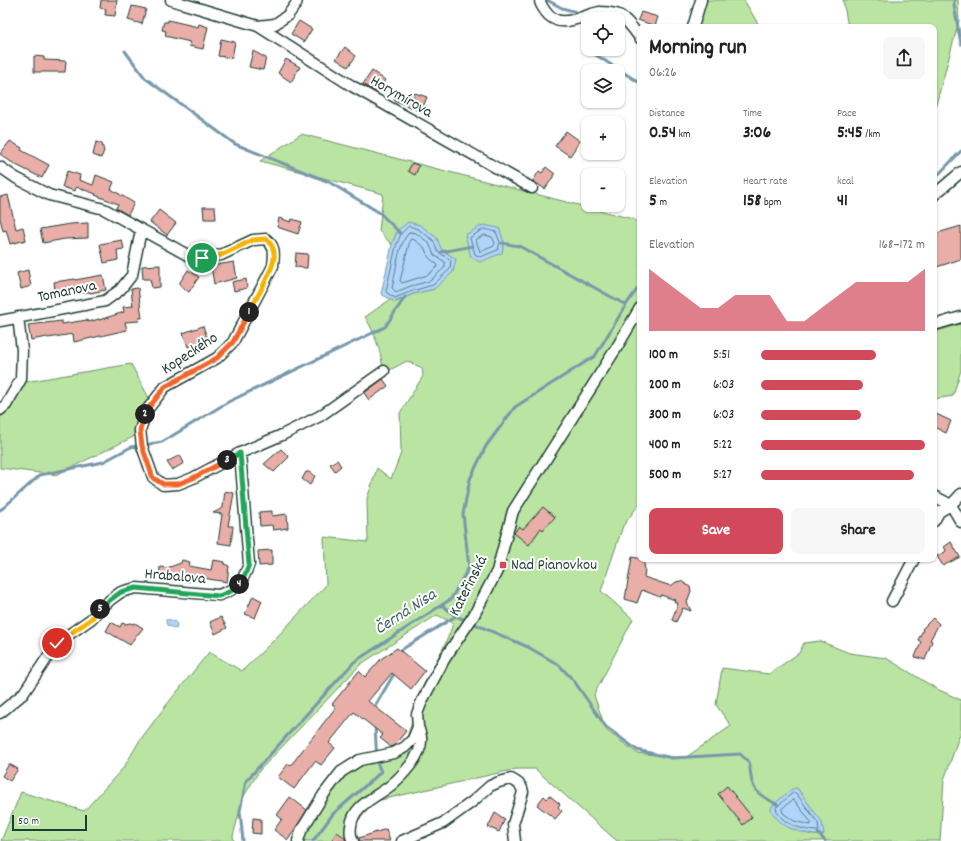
<!DOCTYPE html>
<html lang="en">
<head>
<meta charset="utf-8">
<style>
  :root { --surface:#fff; --page:#f6f6f6; --text:#202124; --muted:#757577; --accent:#d1495b }
  body { margin:0; font-family:Dekko,sans-serif; background:var(--page); color:var(--text); height:100vh; display:flex; flex-direction:column; font-size:15px; white-space:nowrap }
  * { box-sizing:border-box; margin:0 }
  p { font-size:13px; color:var(--muted) }
  .icon { flex:none; width:22px; height:22px; fill:none; stroke:currentColor; stroke-width:2; stroke-linecap:round; stroke-linejoin:round }
  .map { position:relative; flex:1; overflow:hidden }
  .side { position:absolute; left:637px; top:24px; width:300px; height:538px; display:flex; flex-direction:column; background:var(--surface); border-radius:8px; box-shadow:0 1px 3px #0004 }
  .side>* { flex:none }
  .buttons { position:absolute; left:581px; top:12px; display:grid; gap:8px }
  .buttons a { display:grid; place-items:center; width:44px; height:44px; border-radius:8px; background:var(--surface); box-shadow:0 1px 3px #0004; font-size:20px }
  .scale { position:absolute; left:12px; bottom:10px; width:75px; box-sizing:border-box; padding-left:4px; border:2px solid #1f3d34; border-top:0; font-size:11px; line-height:14px; white-space:nowrap; color:#1f3d34; -webkit-text-stroke:3px #fff; paint-order:stroke }
  .pin { position:absolute; display:grid; place-items:center; width:34px; height:34px; color:#fff; margin:-17px; border:2px solid #fff; border-radius:50%; box-shadow:0 1px 4px #0007 }
  .km { position:absolute; width:20px; height:20px; margin:-10px; border-radius:50%; background:#222; color:#fff; font-size:11px; line-height:20px; text-align:center }
  .round { display:grid; place-items:center; flex:none; width:42px; height:42px; border-radius:8px; background:var(--page) }
  .head { display:flex; align-items:center; justify-content:space-between; height:68px; padding:0 12px }
  h1 { font-size:22px; font-weight:700; line-height:30px }
  .stats { display:grid; grid-template-columns:repeat(3,1fr); gap:6px; height:68px; padding:4px 12px }
  .stats div { display:grid; align-content:center }
  .stats b { font-size:17px; font-weight:700 }
  .stats small { font-size:11px; font-weight:400 }
  .stats p { font-size:11px }
  .chart { height:112px; padding:8px 12px }
  .chart p { display:flex; justify-content:space-between }
  .chart svg { width:100%; height:72px; margin-top:4px; fill:var(--accent); opacity:.7 }
  .action { display:flex; gap:8px; margin-top:auto; padding:8px 12px }
  .action a { flex:1; height:46px; border-radius:8px; background:var(--accent); color:#fff; font-size:16px; font-weight:700; line-height:46px; text-align:center }
  .action a+a { background:var(--page); color:var(--text) }
  ul { padding:0 12px; list-style:none; font-size:13px }
  li { display:grid; grid-template-columns:64px 48px 1fr; align-items:center; height:30px }
  li i { height:10px; border-radius:5px; background:var(--accent) }
  .map>svg:first-child { display:block }
</style>
</head>
<body>
<div class="map">
<svg width="961" height="841" viewBox="0 0 961 841">
  <rect width="100%" height="100%" fill="#fff"/>
  <filter id="ink" filterUnits="userSpaceOnUse"><feTurbulence type="fractalNoise" baseFrequency=".025" numOctaves="2"/><feDisplacementMap in="SourceGraphic" scale="8" xChannelSelector="R" yChannelSelector="G"/><feConvolveMatrix kernelMatrix="1 2 1 2 8 2 1 2 1" color-interpolation-filters="sRGB"/></filter>
  <g filter="url(#ink)">
    <path fill="#bae4a1" stroke="#6c906a" fill-rule="evenodd" d="M697 0H744L760 27H692Z
      M843 0H958L959 21 934 112V27H848Z
      M301 134 633 219 640 224V503L623 526 601 591 633 619 594 695 606 730 637 753 685 758 731 726 716 705 722 668 769 674 799 653 804 643 820 641 849 653 886 658 937 689 961 700V731L944 780 940 841H617L535 769H516L376 801 340 841H293L319 791 337 769 356 755 387 758C393 753 402 747 405 741 412 727 414 711 419 696 428 671 446 649 453 623L437 615 361 664 259 771 243 798 233 836 234 841H1L21 792 84 811 124 767 140 740 164 708 209 652 242 671 272 642 326 585 324 537 368 542 367 499 377 468 391 479 401 453 400 413 423 376 422 368 407 361 382 374C385 361 373 328 365 317L391 299 396 302 413 294 434 289 448 253 397 231 392 245 379 231 383 194 260 161ZM797 788 809 805 824 834 820 836 804 833Z
      M960 324H961V370L953 396 934 399V341L938 331Z
      M131 364 150 400 138 416 133 437 56 475 0 468V409L25 382Z"/>
    <path fill="#b1d5fa" stroke="#7798ab" d="M408 222 420 225 437 238 441 249 456 259 453 272 434 289 413 294 395 302 381 294 392 245 397 231Z
      M483 225 499 228 504 242 502 253 480 262 471 257 465 235Z
      M166 620C170 619 175 621 177 624L176 629 167 625 166 622Z
      M797 788 822 822 824 834 820 836C800 832 782 830 771 810L772 806 792 789Z"/>
    <g fill="none" stroke-linecap="round" stroke-linejoin="round">
      <path stroke="#597a83" stroke-width="1" d="M409 226 418 229 433 240 438 252 451 260 450 269 433 285 412 291 395 298 387 293 386 291 396 246 401 234Z
        M484 229 496 232 500 242 498 250 480 257 475 254 470 238Z
        M410 232 416 233 429 243 434 255 445 262V267L430 281 411 286 396 292 392 288C396 273 398 241 410 232Z
        M485 235 492 237 495 243 494 246 480 252 476 240Z
        M413 239 424 247 429 258 437 264 438 266 428 275 402 283 400 281 410 240Z
        M793 793H796L818 823 819 831C805 831 779 824 776 808Z
        M793 800 795 801 811 822V825L794 821 783 813 782 809Z"/>
      <path stroke="#7798ab" stroke-width="3" d="M547 0 562 8 580 13
        M954 0V5L961 44
        M588 47V50L640 83
        M125 51 145 78 235 144 329 182 380 213 400 233
        M934 179 961 151
        M502 243 519 246 626 305
        M441 252 473 246
        M0 510 3 508 40 475 103 462 131 447 162 442 228 402 385 327 405 297
        M443 606 456 616 528 647 559 665 574 681 606 727 637 750 672 758 740 754 749 762C753 791 751 790 778 805
        M400 655 401 650 456 616
        M374 708 395 672
        M818 833 825 841
        M243 841 240 811 246 781 354 662 451 599 469 567 463 514 470 479 486 446 515 407 595 356 626 305 640 285
        M313 841 333 814 381 772 377 762 375 726"/>
    </g>
    <path fill="#e9aea8" stroke="#1f3d34" d="M101 0H117L115 16 105 15 106 9 100 8Z
      M132 6 146 9 142 24 128 20Z
      M641 12 658 17 655 26 638 20Z
      M168 20 198 27 199 24 208 27 203 49 189 46 190 42 165 36 166 31 162 30 164 22H168Z
      M299 21 312 29 304 42 291 34Z
      M221 39 235 42 232 58 218 56Z
      M345 47 356 56 348 67 336 59Z
      M253 51 266 58 263 70 249 67Z
      M34 56 44 57V60L66 61 65 72H34Z
      M286 59 300 67 291 82 278 73Z
      M372 71 385 80 377 93 363 84Z
      M397 91 413 97 415 93 427 97 421 112 394 100Z
      M566 131 580 141 570 156 555 146Z
      M10 141 22 148 21 150 49 165 42 178 14 164 0 154Z
      M96 142 102 144 104 151 101 158 93 155Z
      M412 163 419 166 415 175 408 171Z
      M546 167 555 174 545 189 533 181 539 171 542 173Z
      M67 171 80 175 79 180 93 185 96 175 114 182 111 189 134 203 128 215 116 208 118 204 95 195 96 194 76 187 75 191 62 187Z
      M8 195 16 229 23 227 26 240 10 244 6 230 3 231 0 218V197Z
      M203 207H215L216 219H204Z
      M159 210 176 223 167 235 150 222Z
      M279 218 291 222 292 219 302 222 298 234 277 227Z
      M88 223V238L65 239 43 243 40 229 70 224Z
      M961 226V259L934 268V234Z
      M122 240 124 249 117 250 118 260 104 263 100 244Z
      M296 253 308 254 307 268 295 267Z
      M234 262 237 278 214 284 211 266Z
      M160 265V287L152 288 150 279H143L142 266Z
      M28 270 31 286 21 289 17 273Z
      M188 270 199 277 189 292 180 285V282Z
      M103 275 106 290 90 293 89 292 56 297 54 282 75 279V280Z
      M246 279 247 288 234 291 232 282Z
      M138 288 142 318H138L139 321 125 322 127 330 74 342 73 334 48 338 47 337 31 340 28 325 62 321V324L87 320 88 322 99 319V320L124 312 123 307 133 306 131 289Z
      M203 326 208 340 188 347 183 333Z
      M383 379 388 386 369 400 364 393Z
      M934 413 951 421 946 433 934 427Z
      M281 449 289 457 274 472 264 464Z
      M180 455 184 463 172 470 167 462Z
      M337 460 341 466 335 471 330 464Z
      M306 472H309L315 476 310 485 302 479Z
      M225 491 234 493 228 526H233L231 545 218 543 222 514 213 513 223 508V506Z
      M543 507 555 517 543 530 541 528 529 545 514 533 519 526 523 529Z
      M272 511V516L287 514 288 528 273 530 272 525 260 526 259 512Z
      M951 542 960 557 943 566 937 556 945 552 946 550 944 547Z
      M272 550V565L259 566 258 551Z
      M632 557 643 559 645 569 644 577 671 586 676 582 681 581 690 587 691 591 687 602 691 611 683 608 676 622 672 620 678 603 674 602 675 600 661 595 660 597 642 590 637 603 625 599Z
      M182 560 190 562 189 566 211 570 213 560 225 562 224 564 229 566 227 582 190 576 189 582 178 580 179 574 168 578 159 576 160 567 167 568 181 563Z
      M253 596 262 601 255 618 245 614Z
      M221 617 227 628 215 634 210 622Z
      M933 618 939 624 930 640 932 641 925 660 915 657 921 642 918 640 923 630 922 629Z
      M111 622 120 627 122 623 125 624 130 623 133 624 135 623 143 628 136 637H135L130 645 106 631Z
      M397 648 425 671 411 689 392 673 368 701 406 731 394 746 391 747 380 738 383 735 354 712 329 743 335 748 321 765 315 761 294 789 278 777 288 764 291 765 336 707 332 704 359 671 365 677 381 659Z
      M9 764 18 769 10 781 2 776Z
      M727 786 752 817 743 825 718 794Z
      M549 795 560 804 558 807 562 811 555 819 537 805 544 796 547 799Z
      M290 797 307 810 288 840 274 830 282 819 277 815Z
      M495 813 505 819 499 832 488 827Z
      M253 818 261 819V834L252 833Z
      M386 829 390 841H359V838Z
      M337 832 344 837 346 841H331Z"/>
    <g fill="none" stroke-linecap="round" stroke-linejoin="round">
      <g stroke="#1f3d34" stroke-width="13">
        <path id="minor" d="M171 0 258 26 275 24 288 15 296 4 297 0
          M540 0C540 5 543 7 545 11 560 32 581 15 600 12 604 12 612 13 616 14 626 17 634 30 640 38
          M258 26 352 86 532 188
          M693 27 701 0
          M0 167 16 178 49 195 104 209 191 257 202 259 221 255 253 240 266 239C276 247 274 254 273 266L233 342 217 358 165 387 147 410 140 430 142 446 153 477 163 485 178 484 193 478 240 453 282 435 320 416 384 371
          M934 195 961 172
          M0 321 105 301 120 290 132 275 141 230
          M934 325 961 317
          M0 410 6 405 21 379 22 350 18 317
          M934 496 951 505 961 522
          M934 521 939 512 951 505 961 494
          M892 601 914 559
          M0 713 23 694 57 643 91 619 110 600 121 592 136 588 219 595C239 588 242 583 249 564L240 453
          M298 841 301 831 324 794 341 772 360 760 394 753 405 747 413 739 418 727 417 714 422 701 445 658 474 615 497 571 513 511 617 347 640 308
          M353 841C350 836 350 832 351 826 353 805 375 798 390 786 402 776 423 755 421 738 421 734 419 730 418 727
          M402 841 443 823 472 802 490 786 499 782 511 779C517 782 522 785 523 792L513 824 515 841"/>
      </g>
      <use href="#minor" stroke="#fff" stroke-width="10"/>
    </g>
  </g>
  <g fill="none" stroke-linecap="round" stroke-linejoin="round" filter="url(#ink)">
    <g stroke="#fff" stroke-width="8">
      <path id="split-1" d="M202 258 221 255 253 240 266 239C282 252 271 269 264 284 259 294 254 303 249 312"/>
    </g>
    <g stroke="#fff" stroke-width="8">
      <path id="split-2" d="M145 414 147 410 165 387 217 358 233 342 249 312"/>
    </g>
    <g stroke="#fff" stroke-width="8">
      <path id="split-3" d="M145 414 140 430 142 446 153 478 163 484H178L193 478 227 460"/>
    </g>
    <g stroke="#fff" stroke-width="8">
      <path id="split-4" d="M227 460 240 453 249 564 243 580 239 584"/>
    </g>
    <g stroke="#fff" stroke-width="8">
      <path id="split-5" d="M100 609 110 600 121 592 136 588 219 596 231 591 239 584"/>
    </g>
    <g stroke="#fff" stroke-width="8">
      <path id="split-6" d="M57 643 91 619 100 609"/>
    </g>
    <use href="#split-1" stroke="#f5b400" stroke-width="5"/>
    <use href="#split-2" stroke="#f0652b" stroke-width="5"/>
    <use href="#split-3" stroke="#f0652b" stroke-width="5"/>
    <use href="#split-4" stroke="#22a559" stroke-width="5"/>
    <use href="#split-5" stroke="#22a559" stroke-width="5"/>
    <use href="#split-6" stroke="#f5b400" stroke-width="5"/>
  </g>
  <rect fill="#d1495b" stroke="#fff" stroke-width="1.5" x="499" y="561" width="8" height="8" rx="2"/>
  <g text-anchor="middle" dominant-baseline="central" stroke-width="4" stroke-linejoin="round" paint-order="stroke">
    <g font-size="16" fill="#1f3d34" stroke="#fff">
      <text transform="translate(401 97) rotate(30)">Horymírova</text>
      <text transform="translate(67 292) rotate(-12)">Tomanova</text>
      <text transform="translate(190 354) rotate(-33)">Kopeckého</text>
      <text transform="translate(175 577) rotate(5)">Hrabalova</text>
      <text transform="translate(469 586) rotate(-63)">Kateřinská</text>
    </g>
    <g font-size="16" fill="#1f3d34" stroke="#fff" text-anchor="start">
      <text x="511" y="565">Nad Pianovkou</text>
    </g>
    <g font-size="17" font-style="italic" fill="#446366" stroke="#fff">
      <text transform="translate(406 613) rotate(-33)">Černá Nisa</text>
    </g>
  </g>
</svg>
<div class="buttons">
<a><svg class="icon" aria-label="locate" viewBox="0 0 24 24"><circle cx="12" cy="12" r="6"/><path d="M12 2v4M12 18v4M2 12h4M18 12h4"/></svg></a>
<a><svg class="icon" aria-label="layers" viewBox="0 0 24 24"><path d="M12 4l9 5-9 5-9-5zM3 14l9 5 9-5"/></svg></a>
<a>+</a>
<a>−</a>
</div>
<div class="scale">50 m</div>
<div class="pin" style="left:202px;top:258px;background:#1e9e55"><svg class="icon" aria-label="arrive" viewBox="0 0 24 24"><path d="M6 21V4h12l-3 4 3 4H6"/></svg></div>
<div class="pin" style="left:57px;top:643px;background:#d93025"><svg class="icon" aria-label="check" viewBox="0 0 24 24"><path d="M5 12l5 5 9-10"/></svg></div>
<b class="km" style="left:249px;top:312px">1</b>
<b class="km" style="left:145px;top:414px">2</b>
<b class="km" style="left:227px;top:460px">3</b>
<b class="km" style="left:239px;top:584px">4</b>
<b class="km" style="left:100px;top:609px">5</b>
<section class="side">
<div class="head"><div><h1>Morning run</h1><p>06:26</p></div><a class="round"><svg class="icon" aria-label="share" viewBox="0 0 24 24"><path d="M12 15V3M7 8l5-5 5 5M5 13v7h14v-7"/></svg></a></div>
<div class="stats">
<div><p>Distance</p><b>0.54<small> km</small></b></div>
<div><p>Time</p><b>3:06</b></div>
<div><p>Pace</p><b>5:45<small> /km</small></b></div>
</div>
<div class="stats">
<div><p>Elevation</p><b>5<small> m</small></b></div>
<div><p>Heart rate</p><b>158<small> bpm</small></b></div>
<div><p>kcal</p><b>41</b></div>
</div>
<div class="chart"><p><span>Elevation</span>168–172 m</p>
<svg viewBox="0 0 160 44" preserveAspectRatio="none"><path d="M0 44V6L10 14L20 22L30 30L40 30L50 22L60 22L70 22L80 38L90 38L100 30L110 22L120 14L130 14L140 14L150 14L160 6V44z"/></svg>
</div>
<ul>
<li><b>100 m</b>5:51<i style="width:70%"></i></li>
<li><b>200 m</b>6:03<i style="width:62%"></i></li>
<li><b>300 m</b>6:03<i style="width:61%"></i></li>
<li><b>400 m</b>5:22<i style="width:100%"></i></li>
<li><b>500 m</b>5:27<i style="width:93%"></i></li>
</ul>
<div class="action"><a>Save</a><a>Share</a></div>
</section>
</div>
</body>
</html>
